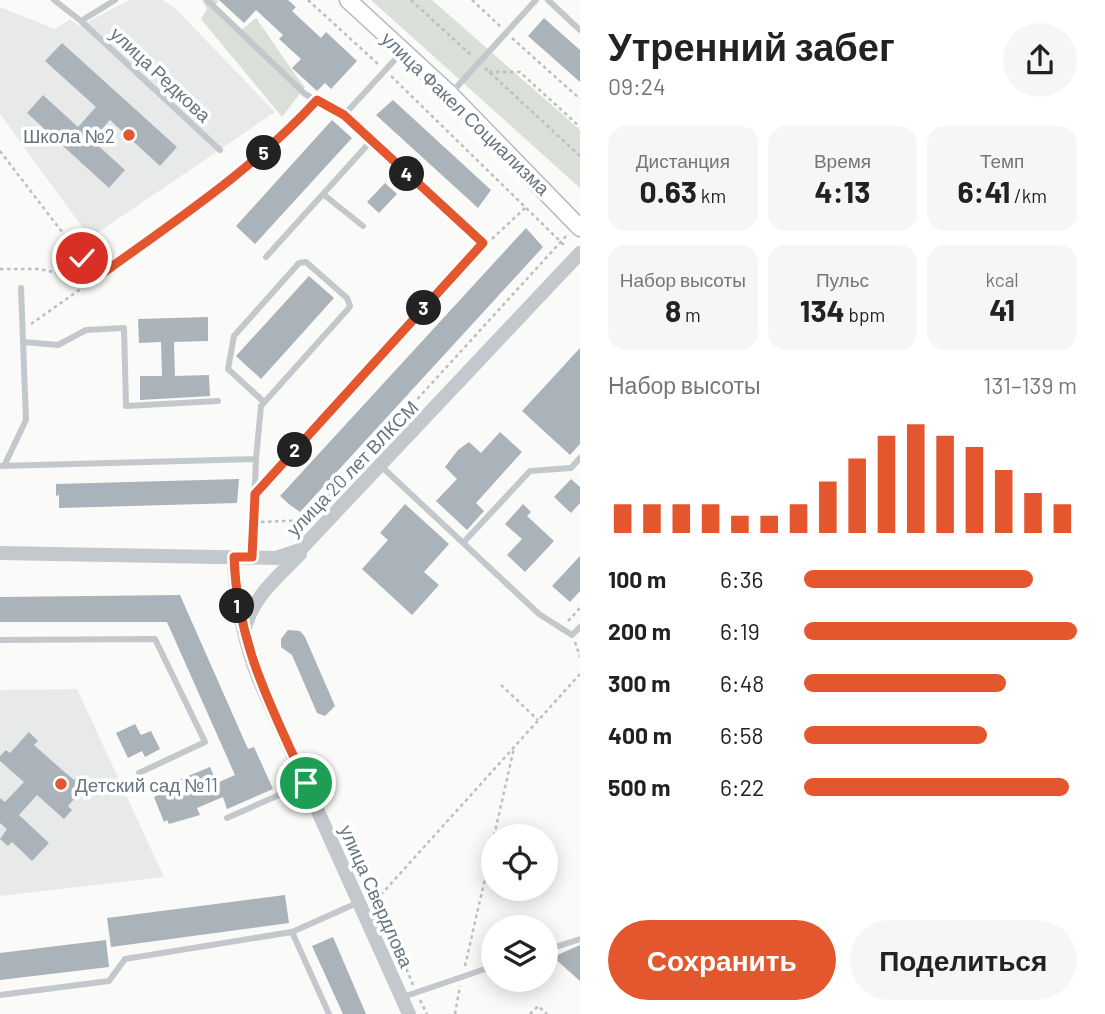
<!DOCTYPE html>
<html lang="ru">
<head>
<meta charset="utf-8">
<style>
  :root { --surface:#fff; --page:#f6f6f6; --text:#222; --muted:#767676; --accent:#e4572e }
  body { margin:0; font-family:Barlow,sans-serif; background:var(--page); color:var(--text); height:100vh; display:flex; flex-direction:column; font-size:26px; white-space:nowrap }
  * { box-sizing:border-box; margin:0 }
  p { font-size:23px; color:var(--muted) }
  .icon { flex:none; width:38px; height:38px; fill:none; stroke:currentColor; stroke-width:2; stroke-linecap:round; stroke-linejoin:round }
  .map { position:relative; flex:1; overflow:hidden }
  .details { display:flex; flex-direction:column; background:var(--surface); width:525px }
  .details>* { flex:none }
  .buttons { position:absolute; left:481px; top:824px; display:grid; gap:14px }
  .buttons a { display:grid; place-items:center; width:77px; height:77px; border-radius:50%; background:var(--surface); box-shadow:0 4px 18px #0003; font-size:35px }
  .pin { position:absolute; display:grid; place-items:center; width:60px; height:60px; color:#fff; margin:-30px; border:4px solid #fff; border-radius:50%; box-shadow:0 2px 7px #0007 }
  .km { position:absolute; width:35px; height:35px; margin:-18px; border-radius:50%; background:#222; color:#fff; font-size:19px; line-height:35px; text-align:center }
  .round { display:grid; place-items:center; flex:none; width:74px; height:74px; border-radius:37px; background:var(--page) }
  .head { display:flex; align-items:center; justify-content:space-between; height:119px; padding:0 28px }
  h1 { font-size:38px; font-weight:700; line-height:52px }
  .stats { display:grid; grid-template-columns:repeat(3,1fr); gap:10px; height:119px; padding:7px 28px }
  .stats div { display:grid; align-content:center; border-radius:18px; background:var(--page); text-align:center }
  .stats b { font-size:30px; font-weight:700 }
  .stats small { font-size:19px; font-weight:400 }
  .stats p { font-size:19px }
  .chart { height:196px; padding:14px 28px }
  .chart p { display:flex; justify-content:space-between }
  .chart svg { width:100%; height:126px; margin-top:7px; stroke:var(--accent); stroke-width:6 }
  .button { display:flex; gap:14px; margin-top:auto; padding:14px 28px }
  .button a { flex:1; height:80px; border-radius:42px; background:var(--accent); color:#fff; font-size:28px; font-weight:700; line-height:80px; text-align:center }
  .button a+a { background:var(--page); color:var(--text) }
  ul { padding:0 28px; list-style:none; font-size:23px }
  li { display:grid; grid-template-columns:112px 84px 1fr; align-items:center; height:52px }
  li i { height:18px; border-radius:9px; background:var(--accent) }
  main { display:flex; flex:1; min-height:0 }
  .map>svg:first-child { display:block }
</style>
</head>
<body>
<main>
<div class="map">
<svg width="580" height="1014" viewBox="0 0 580 1014">
  <rect width="100%" height="100%" fill="#fafaf8"/>
  <path fill="#e8e9e9" d="M129 0H162L174 7 275 112 90 238 0 114V7L55 29 70 19 80 26Z
    M77 689 164 877 0 896V690Z"/>
  <path fill="#dadfd7" d="M202 0H218L215 8 240 31 256 18C273 41 287 65 305 87L282 117 201 19 207 9Z
    M371 0H432L580 130V188Z"/>
  <path fill="#aab3b9" d="M219 0H288L296 7 292 11 321 38 326 32 357 61 331 89 325 83 317 91 292 68 301 59 279 39 283 35 256 10 244 23Z
    M544 18 580 50V82L528 36Z
    M62 43 177 147 160 166 110 120 92 140 125 170 109 188 27 113 43 95 78 127 96 107 45 61Z
    M393 100 491 190 478 208 376 115Z
    M332 120 352 138 255 244 236 226Z
    M385 183 397 194 379 213 367 202Z
    M526 228 543 247 300 512 290 505 280 496Z
    M309 276 334 298 261 379 236 356Z
    M208 317V341L174 342 175 376 209 375 210 396 140 400V376H162L161 342 139 343 138 319Z
    M580 348V444L570 455 522 411Z
    M500 432 522 452 476 503 484 511 467 530 436 501 457 479 445 467 458 450 469 442 481 453Z
    M239 479 237 503 59 508V495L56 496V484Z
    M571 479 580 487V503L571 513 554 497Z
    M405 504 449 544 424 572 439 585 412 615 362 569 388 540 380 533Z
    M523 504 531 512 527 516 554 541 525 572 507 555 522 539 505 524Z
    M580 556V591L570 602 552 586Z
    M180 595 248 749 254 747 273 789 227 809 223 797 197 808 200 815 169 824 167 820 164 822 154 797 178 787 176 781 210 767 217 783 235 775 167 622H0V597Z
    M288 630 300 631 305 637 335 706 325 716 317 713 292 655 281 647V639Z
    M135 724 141 735 151 731 160 749 145 757 142 751 128 758 116 733Z
    M29 732 38 741 34 745 61 769 74 780 78 776 87 785 68 806 72 810 64 819 37 795 19 815 49 843 32 861 12 842 8 846 0 839 7 829 0 823V798L5 802 24 782 0 761V756L6 750 10 753Z
    M285 895 289 923 111 947 107 918Z
    M333 937 366 1014H343L312 946Z
    M106 940 109 967 0 980V953Z
    M580 945V981L553 957Z"/>
  <g fill="none" stroke-linecap="round" stroke-linejoin="round">
    <g stroke="#b3babf" stroke-width="19">
      <path id="secondary" d="M348 0 450 94 580 228"/>
    </g>
    <path stroke="#bbbfc2" stroke-width="2.5" stroke-dasharray="3.5 3.5" stroke-linecap="butt" d="M308 0 378 64
      M411 0 472 56
      M472 0 500 26
      M512 38 580 99
      M485 68 580 156
      M489 72H520L580 127
      M391 76 566 247
      M0 151 82 258 92 281 31 324
      M492 239 525 208
      M0 269H40L92 281C167 226 248 176 311 106
      M261 522 307 520 567 235
      M568 621 580 608
      M575 642 580 657
      M501 685 538 720
      M494 836 514 748
      M465 966 494 839
      M413 985 378 898 580 674
      M420 1000 427 1014
      M455 1014 460 986
      M530 1014 538 1006 547 1014"/>
    <path stroke="#c3c8cc" stroke-width="6" d="M54 0 81 21 115 0
      M207 0 305 94 344 115 483 243 255 494
      M548 0 580 30
      M81 21 220 150
      M452 92 536 0
      M344 115 402 52
      M323 194 363 226
      M266 257 371 141
      M23 342 58 345 86 330 124 328 126 406 218 401
      M256 459 261 406 348 309 350 306 347 298 306 262 299 263 234 336 228 369 264 402
      M0 466 256 459 252 557
      M4 466 26 420 21 288
      M382 467 539 614 572 635 580 627
      M463 543 530 471 571 468 580 458
      M0 640 155 639 205 742 139 773
      M227 818 304 784
      M292 932 329 1014
      M546 950 580 939
      M0 995 109 981 125 959 292 932 357 903
      M403 997 494 966"/>
    <path stroke="#c3c8cc" stroke-width="14" d="M0 553 276 558 300 550 580 253
      M234 557C235 600 243 639 259 680L409 1014
      M244 632C251 598 277 578 300 554"/>
    <use href="#secondary" stroke="#fff" stroke-width="16"/>
  </g>
  <g fill="none" stroke-linecap="round" stroke-linejoin="round">
    <g stroke="#fff" stroke-width="14">
      <path id="route" d="M82 258 92 281C170 224 251 172 317 100L344 115 483 243 255 494 252 557H234C237 643 271 707 306 783"/>
    </g>
    <use href="#route" stroke="#e4572e" stroke-width="9"/>
  </g>
  <g fill="#e4572e" stroke="#fff" stroke-width="2.5">
    <circle cx="129" cy="135" r="7"/>
    <circle cx="61" cy="784" r="7"/>
  </g>
  <g text-anchor="middle" dominant-baseline="central" stroke-width="7" stroke-linejoin="round" paint-order="stroke">
    <g font-size="19" fill="#657683" stroke="#fff">
      <text transform="translate(161 74) rotate(43)">улица Редкова</text>
      <text transform="translate(466 113) rotate(44)">улица Факел Социализма</text>
      <text transform="translate(352 468) rotate(-46)">улица 20 лет ВЛКСМ</text>
      <text transform="translate(377 896) rotate(66)">улица Свердлова</text>
    </g>
    <g font-size="19" fill="#657683" stroke="#fff" text-anchor="end">
      <text x="115" y="135">Школа №2</text>
      <text x="75" y="784" text-anchor="start">Детский сад №11</text>
    </g>
  </g>
</svg>
<div class="buttons">
<a><svg class="icon" aria-label="locate" viewBox="0 0 24 24"><circle cx="12" cy="12" r="6"/><path d="M12 2v4M12 18v4M2 12h4M18 12h4"/></svg></a>
<a><svg class="icon" aria-label="layers" viewBox="0 0 24 24"><path d="M12 4l9 5-9 5-9-5zM3 14l9 5 9-5"/></svg></a>
</div>
<div class="pin" style="left:306px;top:783px;background:#1e9e55"><svg class="icon" aria-label="arrive" viewBox="0 0 24 24"><path d="M6 21V4h12l-3 4 3 4H6"/></svg></div>
<div class="pin" style="left:82px;top:258px;background:#d93025"><svg class="icon" aria-label="check" viewBox="0 0 24 24"><path d="M5 12l5 5 9-10"/></svg></div>
<b class="km" style="left:237px;top:606px">1</b>
<b class="km" style="left:295px;top:450px">2</b>
<b class="km" style="left:424px;top:308px">3</b>
<b class="km" style="left:407px;top:174px">4</b>
<b class="km" style="left:264px;top:153px">5</b>
</div>
<section class="details">
<div class="head"><div><h1>Утренний забег</h1><p>09:24</p></div><a class="round"><svg class="icon" aria-label="share" viewBox="0 0 24 24"><path d="M12 15V3M7 8l5-5 5 5M5 13v7h14v-7"/></svg></a></div>
<div class="stats">
<div><p>Дистанция</p><b>0.63<small> km</small></b></div>
<div><p>Время</p><b>4:13</b></div>
<div><p>Темп</p><b>6:41<small> /km</small></b></div>
</div>
<div class="stats">
<div><p>Набор высоты</p><b>8<small> m</small></b></div>
<div><p>Пульс</p><b>134<small> bpm</small></b></div>
<div><p>kcal</p><b>41</b></div>
</div>
<div class="chart"><p><span>Набор высоты</span>131–139 m</p>
<svg viewBox="0 0 160 44" preserveAspectRatio="none"><path d="M5 44V34M15 44V34M25 44V34M35 44V34M45 44V38M55 44V38M65 44V34M75 44V26M85 44V18M95 44V10M105 44V6M115 44V10M125 44V14M135 44V22M145 44V30M155 44V34"/></svg>
</div>
<ul>
<li><b>100 m</b>6:36<i style="width:84%"></i></li>
<li><b>200 m</b>6:19<i style="width:100%"></i></li>
<li><b>300 m</b>6:48<i style="width:74%"></i></li>
<li><b>400 m</b>6:58<i style="width:67%"></i></li>
<li><b>500 m</b>6:22<i style="width:97%"></i></li>
</ul>
<div class="button"><a>Сохранить</a><a>Поделиться</a></div>
</section>
</main>
</body>
</html>
